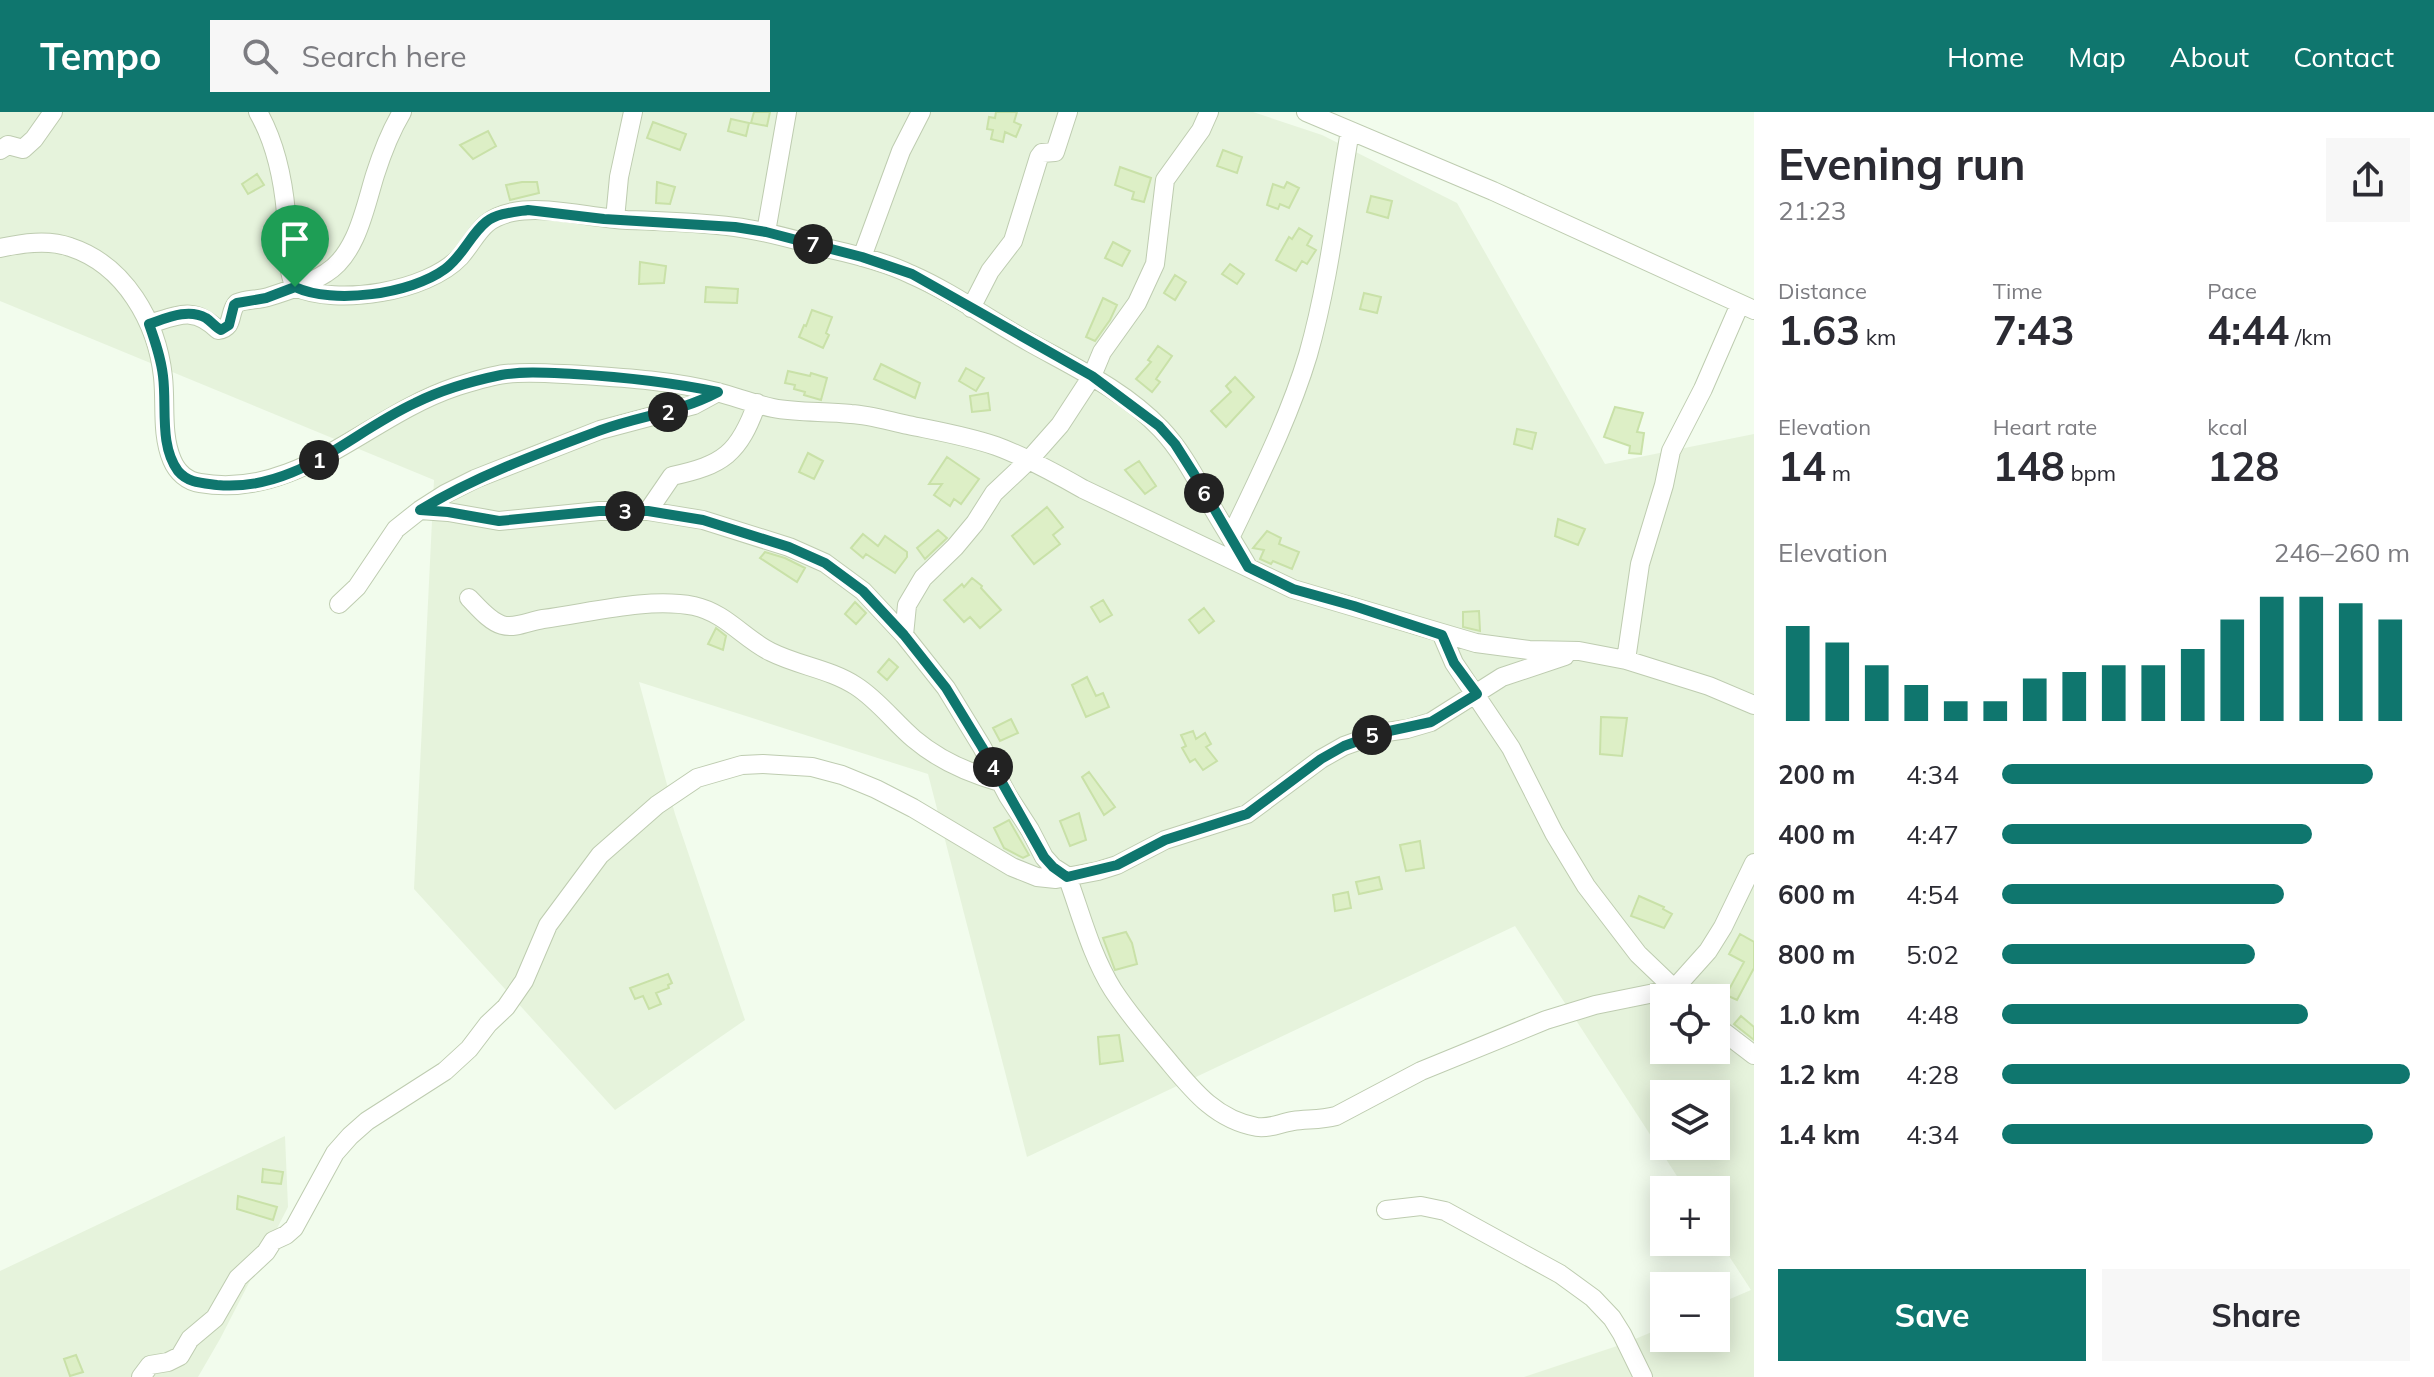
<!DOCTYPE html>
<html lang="en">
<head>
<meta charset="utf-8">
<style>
  :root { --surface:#fff; --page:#f7f7f7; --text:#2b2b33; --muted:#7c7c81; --accent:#0f766e }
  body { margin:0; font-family:Mulish,sans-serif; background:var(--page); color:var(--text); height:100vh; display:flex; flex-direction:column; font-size:30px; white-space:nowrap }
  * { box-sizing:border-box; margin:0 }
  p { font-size:26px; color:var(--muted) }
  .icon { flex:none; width:44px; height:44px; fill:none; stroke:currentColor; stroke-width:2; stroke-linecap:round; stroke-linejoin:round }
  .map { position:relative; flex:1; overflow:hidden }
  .sheet { display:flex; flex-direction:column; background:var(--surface); width:680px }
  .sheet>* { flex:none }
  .buttons { position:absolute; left:1650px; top:872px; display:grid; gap:16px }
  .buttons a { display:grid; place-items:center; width:80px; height:80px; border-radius:0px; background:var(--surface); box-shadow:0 4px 20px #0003; font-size:40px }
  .pin { position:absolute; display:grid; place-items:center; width:68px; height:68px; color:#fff; margin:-82px -34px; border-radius:50% 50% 50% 0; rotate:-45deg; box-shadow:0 0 8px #0007 }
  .pin .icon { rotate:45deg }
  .km { position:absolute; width:40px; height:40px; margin:-20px; border-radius:50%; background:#222; color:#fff; font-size:22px; line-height:40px; text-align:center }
  .round { display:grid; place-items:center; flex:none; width:84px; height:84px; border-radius:0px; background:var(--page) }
  .headline { display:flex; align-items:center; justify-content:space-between; height:136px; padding:0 24px }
  h1 { font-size:44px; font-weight:700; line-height:60px }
  .stats { display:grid; grid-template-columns:repeat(3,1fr); gap:12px; height:136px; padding:8px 24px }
  .stats div { display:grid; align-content:center }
  .stats b { font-size:40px; font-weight:700 }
  .stats small { font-size:22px; font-weight:400 }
  .stats p { font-size:22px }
  .chart { height:224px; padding:16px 24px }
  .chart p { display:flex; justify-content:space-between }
  .chart svg { width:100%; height:144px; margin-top:8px; stroke:var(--accent); stroke-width:6 }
  .primary-button { display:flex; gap:16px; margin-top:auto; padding:16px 24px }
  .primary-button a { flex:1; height:92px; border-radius:0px; background:var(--accent); color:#fff; font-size:32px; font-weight:700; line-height:92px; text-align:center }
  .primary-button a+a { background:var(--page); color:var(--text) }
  ul { padding:0 24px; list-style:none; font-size:26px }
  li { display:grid; grid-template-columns:128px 96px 1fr; align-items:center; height:60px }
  li i { height:20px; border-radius:10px; background:var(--accent) }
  header { display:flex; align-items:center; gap:48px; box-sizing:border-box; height:112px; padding:0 40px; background:var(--accent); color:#fff }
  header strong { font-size:38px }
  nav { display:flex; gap:44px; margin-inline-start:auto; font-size:28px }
  .search { width:560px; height:72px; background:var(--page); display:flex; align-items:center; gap:20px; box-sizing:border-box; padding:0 28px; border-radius:0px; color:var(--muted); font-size:30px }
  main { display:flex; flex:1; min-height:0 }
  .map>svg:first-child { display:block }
</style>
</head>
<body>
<header>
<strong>Tempo</strong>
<div class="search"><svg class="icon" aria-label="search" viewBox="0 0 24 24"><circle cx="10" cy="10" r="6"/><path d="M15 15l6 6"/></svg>Search here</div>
<nav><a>Home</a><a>Map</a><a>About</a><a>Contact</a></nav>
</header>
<main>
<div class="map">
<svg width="1754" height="1265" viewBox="0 0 1754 1265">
  <rect width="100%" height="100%" fill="#f2fced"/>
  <path fill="#e6f3dc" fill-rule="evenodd" d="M0 0H1253L1322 23 1457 91 1605 352 1754 322V1265H1524L1623 1232 1664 1215V1226H1716V1193L1751 1178 1716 1124V1078H1686L1515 814 1027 1045 928 662 639 570 675 702 745 908 615 998 414 777 434 368 0 189ZM1664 886H1716V938H1664ZM1664 982H1716V1034H1664Z
    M285 1024 288 1095 220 1227 198 1265H0V1159Z"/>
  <path fill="#ddefc6" stroke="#c9e1a8" stroke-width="2" d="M754 0H770L767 14 751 11Z
    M996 0H1017L1014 10 1021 13 1016 25 1005 20 1003 30 991 27 993 18 987 17 989 5 995 6Z
    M731 7 749 11 746 24 728 19Z
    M653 10 686 22 680 38 647 26Z
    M488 19 496 34 473 47 460 33Z
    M1223 38 1242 45 1237 61 1217 54Z
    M1120 55 1151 66 1144 90 1132 87 1134 80 1115 73Z
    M257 62 264 73 248 82 242 72Z
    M522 70H537L539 81 510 88 506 73Z
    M657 70 675 75 670 92 656 91Z
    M1287 70 1299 76 1289 96 1280 92 1278 97 1267 93 1273 72 1284 76Z
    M1371 84 1392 89 1388 106 1367 100Z
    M1299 116 1312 124 1307 133 1316 138 1307 152 1302 149 1296 159 1276 148 1289 125 1292 127Z
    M1113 130 1130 139 1122 154 1105 146Z
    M640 150 666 154 664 171 639 172Z
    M1230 152 1244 162 1237 172 1222 162Z
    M1175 163 1186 170 1175 188 1164 181Z
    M706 175 738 177 737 191 705 190Z
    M1364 181 1381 185 1377 201 1360 197Z
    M1103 186 1117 193 1110 208 1095 229 1086 225Z
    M812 198 832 205 826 221 829 223 823 236 799 225 804 213 806 214Z
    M1158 234 1172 244 1156 267 1160 270 1152 280 1136 267 1151 250 1148 248Z
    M881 252 920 271 915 286 874 267Z
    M966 256 984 266 976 279 959 269Z
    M788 259 810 264 811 261 827 266 821 288 804 283 805 280 794 277 795 273 785 271Z
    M1235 265 1254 285 1226 315 1211 299 1231 280 1226 274Z
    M988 281 990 298 972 300 970 284Z
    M1615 295 1643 301 1637 320 1644 321 1641 342 1629 341 1630 334 1604 325Z
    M1517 317 1536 321 1532 337 1514 332Z
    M808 341 823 349 814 367 799 360Z
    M947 345 979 367 961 392 954 387 950 394 934 383 942 372H929Z
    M1139 349 1156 374 1145 382 1125 358Z
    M1047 395 1063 415 1053 423 1060 432 1034 452 1012 424Z
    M1558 407 1585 417 1578 433 1555 424Z
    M938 418 947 426 925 447 917 436Z
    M1267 419 1281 426 1279 432 1299 440 1292 457 1273 449 1271 452 1260 447 1264 438 1253 436Z
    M863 422 878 434 885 424 907 440V445L895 461 866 442 863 446 851 436Z
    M765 440 785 446 805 456 797 470 760 446Z
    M972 466 982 474 981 476 1001 498 980 516 970 505 964 510 944 488 962 472 964 475Z
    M1103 488 1112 503 1100 510 1091 495Z
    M855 490 866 501 856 512 845 502Z
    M1204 496 1214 509 1199 521 1189 508Z
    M1479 499 1480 519 1463 515V500Z
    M716 516 726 524 723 538 708 532Z
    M889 547 898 555 887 568 878 560Z
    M1087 565 1096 584 1103 581 1109 595 1086 605 1072 573Z
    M1601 605 1627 606 1622 644 1600 642Z
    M1011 607 1018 621 1000 629 993 616Z
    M1193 619 1196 627 1205 621 1211 632 1206 635 1217 649 1203 658 1195 647 1190 650 1182 636 1186 634 1181 623Z
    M1089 660 1115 695 1104 703 1082 665Z
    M1079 701 1086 728 1070 734 1060 709Z
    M1009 708 1029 743 1023 746 1004 736 994 716Z
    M1420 729 1424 756 1406 759 1400 733Z
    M1379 765 1382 777 1359 782 1356 770Z
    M1348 780 1351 796 1335 799 1333 783Z
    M1639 784 1664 795 1663 797 1672 802 1664 816 1631 804Z
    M1126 820 1132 831 1137 852 1115 858 1103 826Z
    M1740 822 1754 830V856L1737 888 1726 883 1744 850 1729 842Z
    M668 862 672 871 668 873 669 876 656 881 661 892 649 897 643 884 635 887 630 876Z
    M1741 904 1754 915V928L1734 912Z
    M1119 923 1123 949 1100 952 1098 925Z
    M263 1057 283 1060 281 1072 262 1070Z
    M238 1084 277 1095 273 1108 237 1097Z
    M76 1243 83 1260 70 1264 64 1247Z"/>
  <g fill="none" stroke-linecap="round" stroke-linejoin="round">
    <g stroke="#beccb0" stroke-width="20">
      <path id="minor" d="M258 0C275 30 283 67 286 101 288 125 285 153 295 175 337 194 427 180 460 145 479 123 480 107 513 100 546 93 591 106 627 108 663 109 699 110 735 115 767 119 798 129 830 137 857 143 885 150 910 162 952 180 991 209 1031 231 1076 256 1125 279 1161 317 1182 339 1196 367 1211 393 1223 414 1236 434 1248 455
        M1306 0 1493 79 1754 198
        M0 38 8 33 23 37 34 27 53 0
        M615 107 619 65 633 0
        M766 120 787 0
        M0 136C22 131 48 127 70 135 125 153 157 210 163 265 166 292 161 322 172 348 177 360 187 369 200 371 298 388 368 304 455 275 471 270 488 264 505 262 531 259 557 262 583 263 628 266 673 269 717 280 736 285 754 292 773 296 798 301 825 299 851 302 870 303 889 309 908 313 937 319 967 324 996 334 1026 345 1055 361 1083 377L1293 477 1476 531 1529 538 1579 539 1626 548 1709 574 1754 593
        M862 145 901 39 921 0
        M971 196 990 159 1013 129 1039 45 1042 41 1055 40 1068 0
        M149 212C179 203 194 194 218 218 235 216 228 200 237 191 247 187 258 188 268 185 287 179 309 172 326 161 357 142 365 95 375 63 382 41 390 20 402 0
        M420 398 448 400 499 409 599 399H648L703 408 789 435 825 451 863 479 904 523 946 576 982 635 1008 684 1030 718 1044 745 1053 755 1067 764C1081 802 1091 843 1113 878 1130 904 1150 927 1170 951 1194 980 1217 1008 1257 1015 1270 1017 1280 1011 1293 1009 1307 1007 1321 1008 1336 1004L1421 959 1546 908 1595 893 1674 877 1708 839 1723 815 1754 751
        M648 399 672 364C723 353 739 342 757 291
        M1231 424C1259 365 1289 306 1308 243 1329 169 1337 94 1350 19
        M469 486C478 495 489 509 502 513 515 517 530 509 543 507 590 501 647 485 694 494 726 501 744 527 771 540 799 554 830 557 856 574 878 588 894 610 914 627 940 649 968 661 1000 670
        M339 492 357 475 396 417 420 398 445 382 475 367 600 318 694 293 718 280
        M904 523 907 493 923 466 955 435 975 411 994 381 1029 348 1060 313 1092 264 1102 240 1137 191 1155 152 1165 68 1201 18 1209 0
        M1442 523 1454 551 1511 636 1554 721 1586 774 1638 842 1684 886
        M1626 548 1640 452 1664 373 1671 339 1703 277 1740 192
        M1716 914 1754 943
        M1386 1098 1421 1094 1445 1099 1560 1162 1593 1186 1612 1206 1622 1222 1643 1265
        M141 1265 150 1253 168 1250 180 1244 190 1227 215 1206 238 1166 266 1140 273 1129 286 1123 294 1116 335 1041 350 1024 367 1009 445 959 469 937 488 912 506 895 524 869 548 813 600 743 657 693 697 666 742 653 763 652 812 655 842 663 876 677 913 696 1012 755 1037 765 1056 767 1098 759 1117 753 1165 728 1247 702 1321 647 1344 634 1380 621 1407 617 1431 610 1502 565 1565 544"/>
    </g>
    <use href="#minor" stroke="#fff" stroke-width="18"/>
  </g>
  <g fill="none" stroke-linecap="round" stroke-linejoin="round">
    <g stroke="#fff" stroke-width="16">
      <path id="route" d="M528 98 604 107 735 115 766 120 862 145 912 162 1092 264 1159 314 1175 332 1194 362 1248 455 1293 477 1354 494 1442 523 1454 551 1477 582 1431 610 1380 621 1344 634 1321 647 1247 702 1165 728 1117 753 1067 765 1053 755 1044 745 982 635 946 576 904 523 863 479 825 451 789 435 703 408 648 399H599L499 409 448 400 420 398C476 364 539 341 601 318 642 303 678 301 718 280 670 270 623 265 574 262 550 261 524 259 501 263 472 269 441 278 415 291 348 322 297 380 217 373 202 371 188 371 178 359 159 333 167 295 163 264 161 246 155 229 149 212 167 206 188 196 206 206 212 210 215 215 221 218L229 213 234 193 237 191 266 186 295 175C333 193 411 182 445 157 463 144 470 123 486 110 497 101 515 100 528 98Z"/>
    </g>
    <use href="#route" stroke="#0f766e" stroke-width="10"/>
  </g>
</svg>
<div class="buttons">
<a><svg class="icon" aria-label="locate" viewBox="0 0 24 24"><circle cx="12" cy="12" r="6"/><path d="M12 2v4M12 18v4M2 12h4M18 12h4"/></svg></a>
<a><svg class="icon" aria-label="layers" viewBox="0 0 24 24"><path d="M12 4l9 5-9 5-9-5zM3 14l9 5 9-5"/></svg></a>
<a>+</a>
<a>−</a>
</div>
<div class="pin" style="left:295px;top:175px;background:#1e9e55"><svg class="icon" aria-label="arrive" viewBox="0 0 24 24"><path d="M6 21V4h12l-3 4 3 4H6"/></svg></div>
<b class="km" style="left:319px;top:348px">1</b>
<b class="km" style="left:668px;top:300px">2</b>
<b class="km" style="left:625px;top:399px">3</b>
<b class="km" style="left:993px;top:655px">4</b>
<b class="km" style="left:1372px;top:623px">5</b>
<b class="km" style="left:1204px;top:381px">6</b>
<b class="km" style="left:813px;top:132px">7</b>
</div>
<section class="sheet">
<div class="headline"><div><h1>Evening run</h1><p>21:23</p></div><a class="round"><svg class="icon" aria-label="share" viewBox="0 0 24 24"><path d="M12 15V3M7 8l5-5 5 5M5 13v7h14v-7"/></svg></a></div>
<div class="stats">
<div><p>Distance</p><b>1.63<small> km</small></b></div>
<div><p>Time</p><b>7:43</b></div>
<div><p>Pace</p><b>4:44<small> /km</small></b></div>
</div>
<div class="stats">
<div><p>Elevation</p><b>14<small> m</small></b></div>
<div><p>Heart rate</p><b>148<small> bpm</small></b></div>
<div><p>kcal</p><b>128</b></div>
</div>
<div class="chart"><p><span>Elevation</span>246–260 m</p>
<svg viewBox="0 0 160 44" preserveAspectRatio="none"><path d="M5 44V15M15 44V20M25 44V27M35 44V33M45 44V38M55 44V38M65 44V31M75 44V29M85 44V27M95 44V27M105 44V22M115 44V13M125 44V6M135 44V6M145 44V8M155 44V13"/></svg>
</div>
<ul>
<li><b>200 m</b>4:34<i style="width:91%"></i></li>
<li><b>400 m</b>4:47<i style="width:76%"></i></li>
<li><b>600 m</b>4:54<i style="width:69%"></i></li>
<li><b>800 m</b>5:02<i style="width:62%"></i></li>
<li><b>1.0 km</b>4:48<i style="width:75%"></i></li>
<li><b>1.2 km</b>4:28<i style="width:100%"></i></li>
<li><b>1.4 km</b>4:34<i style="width:91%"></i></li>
</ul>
<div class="primary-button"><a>Save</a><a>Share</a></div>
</section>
</main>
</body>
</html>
